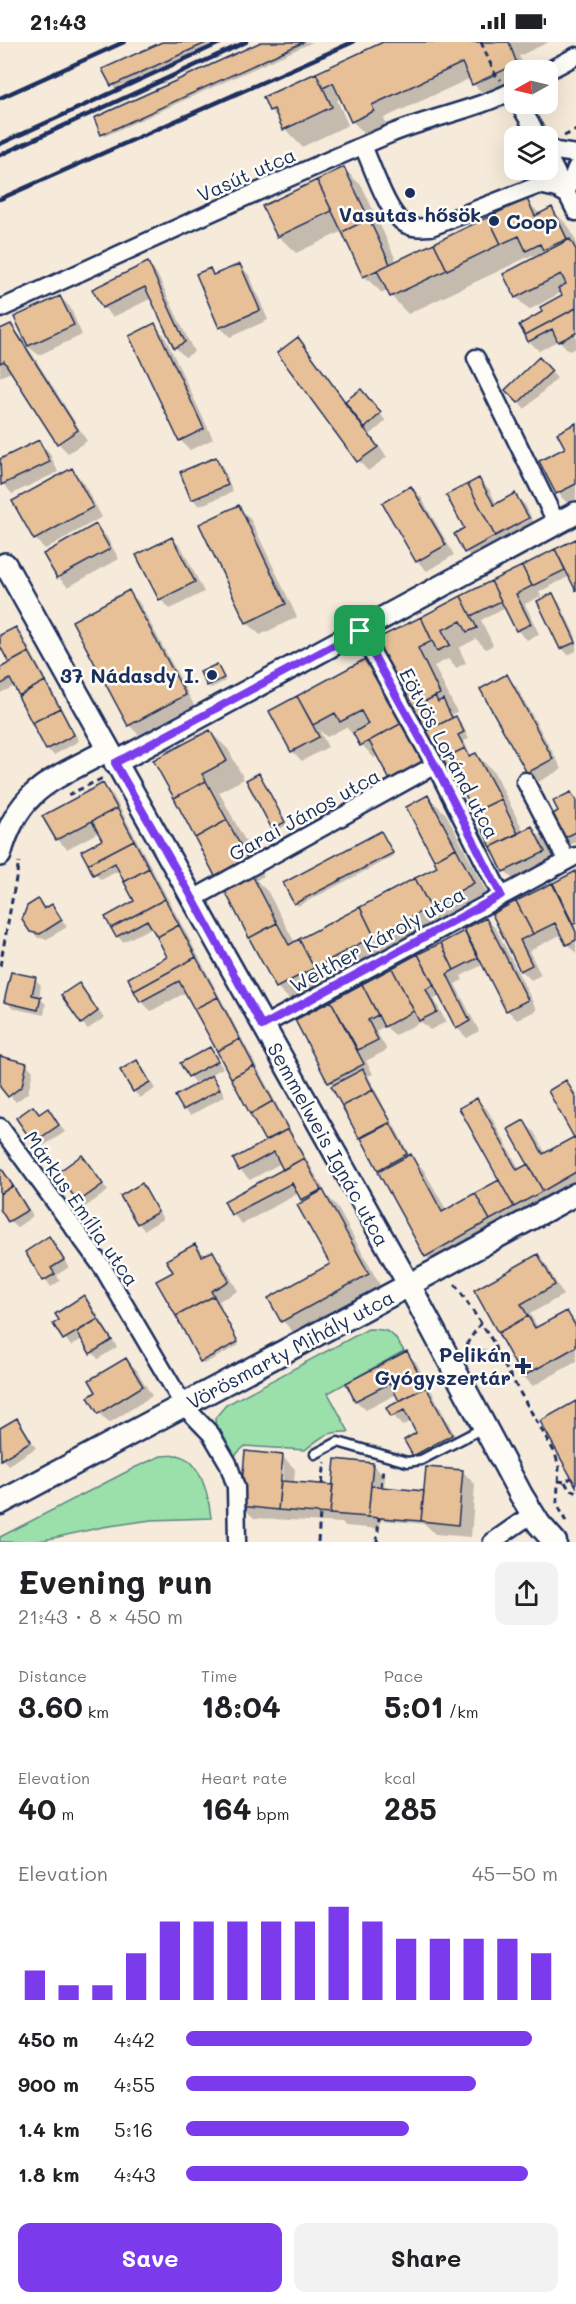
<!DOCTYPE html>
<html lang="en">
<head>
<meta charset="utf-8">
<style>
  :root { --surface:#fff; --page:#f2f2f2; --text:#202124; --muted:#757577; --accent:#7c3aed }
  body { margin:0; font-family:Mali,sans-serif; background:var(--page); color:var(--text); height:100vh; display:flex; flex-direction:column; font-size:22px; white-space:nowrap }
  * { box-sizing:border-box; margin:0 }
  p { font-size:20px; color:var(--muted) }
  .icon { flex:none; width:33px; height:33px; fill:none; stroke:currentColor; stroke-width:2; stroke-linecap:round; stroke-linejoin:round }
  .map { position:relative; height:1500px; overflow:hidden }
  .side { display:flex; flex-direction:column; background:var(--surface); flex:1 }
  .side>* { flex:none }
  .needle { width:39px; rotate:262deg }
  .buttons { position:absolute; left:504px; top:18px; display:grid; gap:12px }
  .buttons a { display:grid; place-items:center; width:54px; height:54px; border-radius:12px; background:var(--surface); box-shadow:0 6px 24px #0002; font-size:30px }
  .pin { position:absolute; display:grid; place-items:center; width:51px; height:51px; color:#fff; margin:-26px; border-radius:12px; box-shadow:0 3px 9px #0006 }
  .round { display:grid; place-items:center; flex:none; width:63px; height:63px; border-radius:12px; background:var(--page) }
  .overview { display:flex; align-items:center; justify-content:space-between; height:102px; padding:0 18px }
  h1 { font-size:33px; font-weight:700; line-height:45px }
  .stats { display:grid; grid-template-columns:repeat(3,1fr); gap:9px; height:102px; padding:6px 18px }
  .stats div { display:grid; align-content:center }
  .stats b { font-size:30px; font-weight:700 }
  .stats small { font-size:16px; font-weight:400 }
  .stats p { font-size:16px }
  .chart { height:168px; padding:12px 18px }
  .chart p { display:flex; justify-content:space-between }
  .chart svg { width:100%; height:108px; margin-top:6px; stroke:var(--accent); stroke-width:6 }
  .action { display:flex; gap:12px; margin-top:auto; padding:12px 18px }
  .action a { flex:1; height:69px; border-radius:12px; background:var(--accent); color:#fff; font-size:24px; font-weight:700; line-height:69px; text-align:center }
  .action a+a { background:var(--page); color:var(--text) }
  ul { padding:0 18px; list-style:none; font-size:20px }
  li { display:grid; grid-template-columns:96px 72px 1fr; align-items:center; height:45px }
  li i { height:15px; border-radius:8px; background:var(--accent) }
  .status { display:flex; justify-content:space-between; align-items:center; height:42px; padding:0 30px; background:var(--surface); direction:ltr }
  .status svg { height:16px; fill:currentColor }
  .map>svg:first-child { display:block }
</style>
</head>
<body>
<div class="status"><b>21:43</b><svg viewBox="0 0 49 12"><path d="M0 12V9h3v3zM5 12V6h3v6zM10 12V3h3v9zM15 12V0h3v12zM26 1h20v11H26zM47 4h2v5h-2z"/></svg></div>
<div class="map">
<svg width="576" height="1500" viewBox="0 0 576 1500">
  <rect width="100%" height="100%" fill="#f6eada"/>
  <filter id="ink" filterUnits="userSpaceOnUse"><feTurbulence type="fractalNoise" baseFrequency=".0167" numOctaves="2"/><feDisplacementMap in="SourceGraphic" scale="12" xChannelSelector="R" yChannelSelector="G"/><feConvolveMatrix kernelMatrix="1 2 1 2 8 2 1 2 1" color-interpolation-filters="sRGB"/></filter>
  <g filter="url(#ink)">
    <path fill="#9bdfaa" stroke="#5b8784" stroke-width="1.5" d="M368 1287C391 1287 393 1291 404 1309L328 1351 349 1390C327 1389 321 1395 305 1408L245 1404 230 1418 216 1390 215 1376 226 1363Z
      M178 1413C182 1415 188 1417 191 1420 204 1434 209 1458 211 1476L151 1478 103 1485 35 1500H0V1495L136 1425 161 1414Z"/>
    <path fill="#0003" fill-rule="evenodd" d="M165 0H216L115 46 112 43 104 28Z
      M265 0H313L105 94 102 92Z
      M386 0H549L519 14 526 28H514V41L486 54 473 42 471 36 384 76 386 82 365 92 352 79 342 56 337 58 348 83 302 105 285 87 280 78 270 68Z
      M344 127 362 144 397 220 526 158 540 172 552 167 569 185 576 199V306L569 309 559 298 539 309 529 299 544 270 564 254 562 250 529 268 516 255 535 217 532 213 408 272 391 254 388 249 382 251 364 234 343 189 296 211 278 194ZM384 226 370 233V230Z
      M148 222 157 232 194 310 185 315 175 305 152 256 113 275 103 265Z
      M240 223 249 233 268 278 230 295 220 285 209 228 215 234Z
      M60 255 70 265 82 293 39 313 27 304 87 399 68 411 58 401 13 329 0 335V289L11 283 25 300 27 299Z
      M154 283 164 293 213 397 190 408 180 398Z
      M279 311 345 362 367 355 386 379 370 393 387 415 368 429 359 419Z
      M539 317 557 336 525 367 507 348Z
      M576 383V457L567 461 558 451 541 419 567 406Z
      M39 400 49 410 58 430 12 452 0 437V418Z
      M216 417 222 424 233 450 199 464 193 457 182 431Z
      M71 428 81 437 102 475 45 507 35 497Z
      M479 437 489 447 497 463 515 453 525 463 537 486 475 520 466 510V487Z
      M411 446 421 455 454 513 427 529 417 519 384 461Z
      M239 465 251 478 297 575 260 593 247 580Z
      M96 484 106 494 119 517 68 545 58 535Z
      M172 496 182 506 204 550 170 567 160 557Z
      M576 498V546L570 534 539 550 541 554 525 562 539 592 527 598 517 588 506 566 481 578 493 603 486 607 476 597 459 606 466 621 456 626 448 617 434 624 457 670 452 672 462 682 469 697 464 699 471 715 476 712 494 730 524 790 532 786 550 804 561 828 522 847 505 829 467 756 449 738 376 598Z
      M129 550 139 560 194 663 139 693 129 683Z
      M552 553 559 560 576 595V609L568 613 562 606 539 560Z
      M16 587 22 593 79 699 54 713 47 707 15 644 0 651V627L11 622 2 606 0 607V595Z
      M366 618 433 732 378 713 374 716 346 685 327 695 319 688 328 705 302 719 292 709 271 670Z
      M217 624 225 639 211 646 208 643Z
      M507 634 516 644 562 727 538 740 528 731Z
      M210 690 228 707 244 737 219 750 264 834 256 838 268 850 295 901 439 825 428 755 446 772 491 859 295 963 277 945 228 844 217 833 155 719Z
      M261 736 287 783 276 789 273 786Z
      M103 743 113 753 294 1095 328 1155 336 1163 381 1245 295 1292 283 1279 270 1257 332 1223 305 1160 299 1151 242 1182 233 1172 285 1128 281 1121 250 1138 240 1128 267 1100 187 950 151 969 141 959 169 916 153 885 123 900 117 894 137 859 120 828 101 838 95 832 104 798 99 790 67 807 57 797Z
      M571 751 576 757V800L568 804 562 798 560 770Z
      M381 791 394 814 298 864 296 861 285 841Z
      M576 831V911L567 902 562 892 529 909 541 933 531 938 521 928 494 872 552 843 559 851Z
      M38 859 46 868 51 864 67 885 47 897 38 896 31 889Z
      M486 877 496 887 537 968 517 978 507 968 484 922 461 934 463 938 455 942 479 989 467 996 457 986 441 954 434 957 446 980 430 988 421 980 395 993 385 984 376 989 387 1008 366 1019 373 1032 368 1034 410 1114 423 1127 447 1169 504 1144 477 1058 487 1067 520 1128 530 1123 524 1080 534 1090 546 1112 576 1095 566 1040 576 1051V1145L525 1174 518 1166 520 1172 439 1227 426 1214 297 978 464 891 471 897Z
      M35 937 41 943 39 956 46 962 44 973 12 966 6 959Z
      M79 943 104 976 88 987 82 981Z
      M210 1007 223 1026 210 1033 218 1041 225 1054 191 1073 184 1067 204 1039 203 1037 195 1041 189 1034Z
      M0 1019 26 1022 33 1029 28 1051 16 1060 0 1043Z
      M136 1020 143 1026 155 1047 140 1056 134 1049Z
      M33 1066 40 1073 48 1068 65 1090 40 1106 34 1100Z
      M82 1115 108 1149 85 1165 79 1159Z
      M0 1126 7 1133 33 1174 16 1186 0 1165Z
      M141 1143 148 1150 163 1177 144 1188 138 1181Z
      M49 1196 69 1225 57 1233 60 1239 51 1245 27 1211Z
      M195 1204 206 1214 212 1211 222 1221 238 1249 219 1259 222 1264 220 1266 239 1303 204 1322 201 1319 175 1230Z
      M538 1214 547 1224 563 1253 530 1272 538 1286 567 1270 576 1280V1320L533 1344 523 1334 476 1249Z
      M84 1255 91 1262 117 1305 98 1317 82 1297 71 1304 55 1282Z
      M406 1311 416 1320 460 1403 424 1423 414 1413 418 1392 412 1379 402 1384 388 1367 401 1360 397 1352 366 1368 356 1359 348 1342Z
      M126 1318 136 1327 152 1354 109 1381 99 1371 98 1351Z
      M17 1378 36 1406 8 1423 0 1414V1388Z
      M282 1414 295 1427 294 1441 332 1445 372 1422 385 1435 384 1447 425 1450 462 1429 475 1442 471 1495 435 1492 425 1482 381 1478 380 1487 345 1484 342 1481 254 1476 241 1464ZM281 1424H284L280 1465 277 1464Z"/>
    <path fill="#e7c097" stroke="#1b2f5e" stroke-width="1.5" d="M162 0H208L111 44 102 27Z
      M261 0H304L101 93 94 76Z
      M383 0H509L517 22 472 43 462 21 372 63 374 69 351 80 333 41 323 46 316 31Z
      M316 31 332 65 283 88 274 67 269 69 263 55Z
      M344 125 369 177 342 190 317 138Z
      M317 138 332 169 277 195 262 164Z
      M527 157 535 174 552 165 567 197 543 208 540 202 526 209 519 194 501 202 488 175Z
      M488 175 501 202 447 228 434 201Z
      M369 177 390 222 363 235 342 190Z
      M570 197 576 208V266L525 293 519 283 542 270 540 265 562 253 558 246 566 242 561 232 515 256 503 232Z
      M434 201 447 228 390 255 377 228Z
      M148 220 185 300 174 306 145 245 102 266 92 247Z
      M240 222 260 268 219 286 196 232 210 226 213 233Z
      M60 254 74 283 28 304 14 275Z
      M576 266V291L558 300 552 287 528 300 525 293Z
      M155 281 204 387 179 399 129 294Z
      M11 282 78 388 57 402 4 319 0 321V287Z
      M298 295 378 405 357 420 277 311Z
      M539 315 552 329 518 361 505 348Z
      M361 347 381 371 364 387 344 360Z
      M576 381V442L556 452 539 419 565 406 557 391Z
      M39 398 50 420 1 443 0 417Z
      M216 415 228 443 191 458 180 430Z
      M72 426 93 465 34 498 12 459Z
      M479 436 494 463 515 451 529 476 495 494 468 442Z
      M468 442 495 494 464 511 454 492 464 486 446 453Z
      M411 444 446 503 416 520 382 461Z
      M239 463 286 562 246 581 199 482Z
      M96 482 110 507 57 536 43 512Z
      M172 495 195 540 159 558 136 513Z
      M576 497V549L555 507Z
      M555 507 565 528 532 544 522 524Z
      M522 524 532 544 516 552 531 582 516 589 491 539Z
      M491 539 501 559 471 574 461 554Z
      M129 548 186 653 128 684 72 579Z
      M553 551 576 600 560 607 537 559Z
      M461 554 477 586 467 590 461 579 442 588 450 603 437 609 421 575Z
      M421 575 432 599 418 606 440 652 408 668 374 598Z
      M16 585 29 610 9 621 0 604V593Z
      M29 610 45 639 19 654 10 637 0 643V626Z
      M367 616 402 681 360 704 353 691 368 682 361 669 340 680 335 671 313 683 297 654Z
      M217 622 224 636 207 644 200 630Z
      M507 632 553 717 527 731 480 647Z
      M45 639 60 666 32 681 18 654Z
      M297 654 319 695 291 710 269 669Z
      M435 654 438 660 443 657 452 676 424 690 412 666Z
      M60 666 74 693 46 708 32 681Z
      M456 674 464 690 458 693 465 706 438 719 424 690Z
      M402 681 424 722 391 740 369 699Z
      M210 688 227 719 202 732 206 739 174 756 153 718Z
      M465 706 469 714 476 711 501 757 474 770 456 735 448 739 438 719Z
      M259 731 285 780 272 787 246 738Z
      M206 739 227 778 195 796 174 756Z
      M103 741 117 766 56 798 42 774Z
      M571 750 576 759V790L560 798 548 775 558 769 553 759Z
      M428 753 456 806 434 818 406 765Z
      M501 757 518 792 491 805 474 770Z
      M117 766 134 798 88 822 81 809 102 798 92 779Z
      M227 778 247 816 215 834 195 796Z
      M532 784 545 810 503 830 491 805Z
      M381 789 393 811 294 862 283 841Z
      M134 798 149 826 124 840 115 821 93 833 88 822Z
      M456 806 474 841 430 865 415 836 437 825 434 818Z
      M149 826 165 857 111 886 105 875 134 859 124 840Z
      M576 829V881L573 882 553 841Z
      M251 831 277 881 249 896 223 845Z
      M415 836 430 865 374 894 360 865Z
      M552 841 576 890V898L566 903 555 881 533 892 516 859Z
      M38 857 44 867 52 862 62 878 40 892 30 890 22 878 27 864Z
      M165 857 179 883 157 895 147 878 116 895 111 886Z
      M516 859 533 892 520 898 532 923 520 929 492 872Z
      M360 865 374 894 314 926 299 897Z
      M486 876 528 958 506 969 464 887Z
      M277 881 289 903 299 897 314 926 276 946 249 896Z
      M179 883 196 915 134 949 128 936 167 915 157 895Z
      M464 889 478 916 454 928 441 901Z
      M441 901 454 928 447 932 470 979 456 987 418 912Z
      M418 912 434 943 426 947 437 970 419 979 392 926Z
      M196 915 218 955 194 967 179 939 140 960 134 949Z
      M392 926 414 969 384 985 362 942Z
      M11 930 36 935 32 953 41 955 38 968 4 960Z
      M79 941 98 969 81 982 61 953Z
      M362 942 378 973 368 978 378 998 358 1008 331 959Z
      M218 955 240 997 217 1009 194 967Z
      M331 959 364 1022 328 1041 295 978Z
      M240 997 254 1024 231 1036 217 1009Z
      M210 1005 218 1019 188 1035 180 1021Z
      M0 1014 27 1021 22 1044 8 1055 0 1045Z
      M137 1018 150 1040 133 1050 120 1028Z
      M254 1024 273 1059 250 1072 231 1036Z
      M363 1027 373 1048 342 1064 331 1044Z
      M212 1033 220 1047 183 1068 175 1054Z
      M566 1038 576 1056V1099L548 1049Z
      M373 1048 391 1080 359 1096 342 1064Z
      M477 1056 517 1128 528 1122 543 1149 514 1165 459 1066Z
      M273 1059 288 1087 265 1099 250 1072Z
      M33 1064 39 1072 48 1066 59 1083 33 1101 16 1076Z
      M524 1078 543 1112 574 1095 576 1099V1130L543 1149 508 1087Z
      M390 1081 407 1112 378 1128 361 1096Z
      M288 1087 304 1116 283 1128 274 1110 239 1129 233 1117Z
      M411 1112 442 1170 475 1151 490 1178 425 1215 378 1130Z
      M82 1113 103 1142 78 1160 57 1131Z
      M304 1116 321 1148 301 1158 292 1141 231 1173 224 1159Z
      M0 1124 13 1144 0 1152Z
      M499 1138 514 1165 490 1178 475 1151Z
      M142 1141 158 1170 137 1182 120 1154Z
      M13 1144 28 1168 8 1180 0 1167V1152Z
      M323 1148 369 1232 281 1280 268 1256 330 1222 297 1163Z
      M49 1194 64 1218 51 1226 55 1232 43 1239 25 1210Z
      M195 1202 202 1214 213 1209 229 1239 211 1249 214 1254 176 1274 156 1239 173 1230 166 1218Z
      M538 1212 555 1243 521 1262 528 1274 498 1291 474 1248Z
      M84 1253 98 1277 63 1298 53 1282 59 1278 55 1272Z
      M214 1254 238 1300 200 1320 176 1274Z
      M567 1269 576 1285V1305L522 1335 498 1291 528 1274 535 1286Z
      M98 1277 112 1298 90 1312 77 1290Z
      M407 1309 426 1345 399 1359 390 1341 355 1359 346 1341Z
      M126 1316 143 1344 98 1372 88 1355 96 1350 89 1338Z
      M426 1345 452 1393 413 1414 404 1398 416 1391 404 1368 391 1375 386 1366Z
      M576 1359V1444L540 1379Z
      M17 1376 31 1399 1 1418 0 1386Z
      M245 1409 283 1413 278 1468 240 1464Z
      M335 1417 373 1421 368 1475 330 1472Z
      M426 1425 463 1428 458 1483 421 1479Z
      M281 1439 333 1443 330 1472 278 1468Z
      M371 1444 424 1449 421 1479 368 1475Z"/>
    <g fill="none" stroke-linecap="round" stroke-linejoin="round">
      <g stroke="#1b2f5e" stroke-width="13">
        <path id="service" d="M315 1412 338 1400 407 1420 421 1418 483 1386"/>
      </g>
      <g stroke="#1b2f5e" stroke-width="21">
        <path id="minor" d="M548 29 576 14
          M519 62 538 94
          M363 104C372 123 388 175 407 183 414 187 422 185 431 185L539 143 557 147 566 152
          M548 105 556 109 576 112
          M548 114 576 170
          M566 152 576 126
          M0 267C130 208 259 147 390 92 431 75 475 68 514 48
          M476 316 557 482
          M360 589 435 723 501 853
          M525 739 567 819
          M193 857 435 723
          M262 984 576 814
          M0 1085 103 1226 184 1364 211 1392 228 1421 236 1445 237 1500
          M492 1500 532 1472"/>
      </g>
      <g stroke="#1b2f5e" stroke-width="26">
        <path id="tertiary" d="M0 525 5 522 409 1243 576 1152
          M115 721 576 471
          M0 813C18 746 53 738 108 708"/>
      </g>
      <g stroke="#1b2f5e" stroke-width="27">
        <path id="secondary" d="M0 1461 409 1243 521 1453 539 1482 555 1500"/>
      </g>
      <path stroke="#1b2f5e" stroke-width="3" stroke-dasharray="6 4.5" stroke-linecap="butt" d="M481 0 495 32 501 38
        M564 94 576 88
        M68 753 101 737 106 738
        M0 924 19 820
        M455 1242 494 1301 496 1309 555 1411 559 1425 557 1461 566 1480
        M466 1303 480 1282
        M469 1309H496
        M558 1439 565 1440 571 1436
        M565 1440 569 1447 576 1450
        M322 1442 325 1420
        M381 1445 383 1426
        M318 1500 320 1471
        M377 1500 379 1476"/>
      <use href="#service" stroke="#fdfcf7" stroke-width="8"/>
      <use href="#minor" stroke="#fdfcf7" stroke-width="16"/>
      <use href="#tertiary" stroke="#fdfcf7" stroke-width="21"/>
      <use href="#secondary" stroke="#fdfcf7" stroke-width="22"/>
      <path stroke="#1b2f5e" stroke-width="4.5" d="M0 56 124 0
        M0 102 222 0
        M0 113 246 0
        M0 157 353 0"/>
    </g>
  </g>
  <g fill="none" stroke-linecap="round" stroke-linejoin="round" filter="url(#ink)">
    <g stroke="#fff" stroke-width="12">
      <path id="route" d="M360 589 435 723 501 853 262 984 193 857 115 721Z"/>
    </g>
    <use href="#route" stroke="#7c3aed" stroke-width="8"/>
  </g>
  <g fill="#1b2f5e" stroke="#fdfcf7" stroke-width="2">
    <circle cx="410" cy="151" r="6"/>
    <circle cx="494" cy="179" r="6"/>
    <circle cx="212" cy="633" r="6"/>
    <path d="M520 1315h6v6h6v6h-6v6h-6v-6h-6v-6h6z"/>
  </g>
  <g text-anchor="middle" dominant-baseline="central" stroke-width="5" stroke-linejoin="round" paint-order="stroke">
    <g font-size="20" fill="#1b2f5e" stroke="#fdfcf7">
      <text transform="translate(246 132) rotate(-24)">Vasút utca</text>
      <text transform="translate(450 711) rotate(62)">Eötvös Loránd utca</text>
      <text transform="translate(304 772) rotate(-29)">Garai János utca</text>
      <text transform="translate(377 897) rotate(-29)">Welther Károly utca</text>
      <text transform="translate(329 1102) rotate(61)">Semmelweis Ignác utca</text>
      <text transform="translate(82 1166) rotate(55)">Márkus Emília utca</text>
      <text transform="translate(290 1307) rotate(-28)">Vörösmarty Mihály utca</text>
    </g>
    <g font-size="20" font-weight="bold" fill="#1b2f5e" stroke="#fdfcf7" text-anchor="end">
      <text x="410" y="172" text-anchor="middle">Vasutas hősök</text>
      <text x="506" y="179" text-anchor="start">Coop</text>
      <text x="200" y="633">37 Nádasdy I.</text>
      <text x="511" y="1312">Pelikán<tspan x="511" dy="23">Gyógyszertár</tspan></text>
    </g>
  </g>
</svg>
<div class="buttons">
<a><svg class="needle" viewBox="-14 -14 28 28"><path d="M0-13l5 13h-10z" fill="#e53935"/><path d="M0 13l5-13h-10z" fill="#757577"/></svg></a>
<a><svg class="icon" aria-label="layers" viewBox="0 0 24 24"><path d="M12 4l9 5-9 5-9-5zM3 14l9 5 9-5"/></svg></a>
</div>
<div class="pin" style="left:360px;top:589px;background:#1e9e55"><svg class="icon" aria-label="arrive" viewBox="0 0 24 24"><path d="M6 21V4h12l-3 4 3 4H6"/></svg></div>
</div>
<section class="side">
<div class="overview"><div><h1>Evening run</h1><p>21:43 · 8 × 450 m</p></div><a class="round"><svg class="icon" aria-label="share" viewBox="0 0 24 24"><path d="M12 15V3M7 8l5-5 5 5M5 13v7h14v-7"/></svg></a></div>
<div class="stats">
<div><p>Distance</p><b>3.60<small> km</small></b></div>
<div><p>Time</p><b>18:04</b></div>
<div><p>Pace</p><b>5:01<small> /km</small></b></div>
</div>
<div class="stats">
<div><p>Elevation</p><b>40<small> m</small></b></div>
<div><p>Heart rate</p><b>164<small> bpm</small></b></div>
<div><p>kcal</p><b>285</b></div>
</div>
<div class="chart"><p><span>Elevation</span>45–50 m</p>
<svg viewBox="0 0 160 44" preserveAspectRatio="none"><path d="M5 44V32M15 44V38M25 44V38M35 44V25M45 44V12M55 44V12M65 44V12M75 44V12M85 44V12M95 44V6M105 44V12M115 44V19M125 44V19M135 44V19M145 44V19M155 44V25"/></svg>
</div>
<ul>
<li><b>450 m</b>4:42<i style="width:93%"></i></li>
<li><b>900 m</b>4:55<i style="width:78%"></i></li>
<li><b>1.4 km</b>5:16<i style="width:60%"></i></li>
<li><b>1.8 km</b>4:43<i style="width:92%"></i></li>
</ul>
<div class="action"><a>Save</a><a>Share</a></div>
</section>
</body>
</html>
